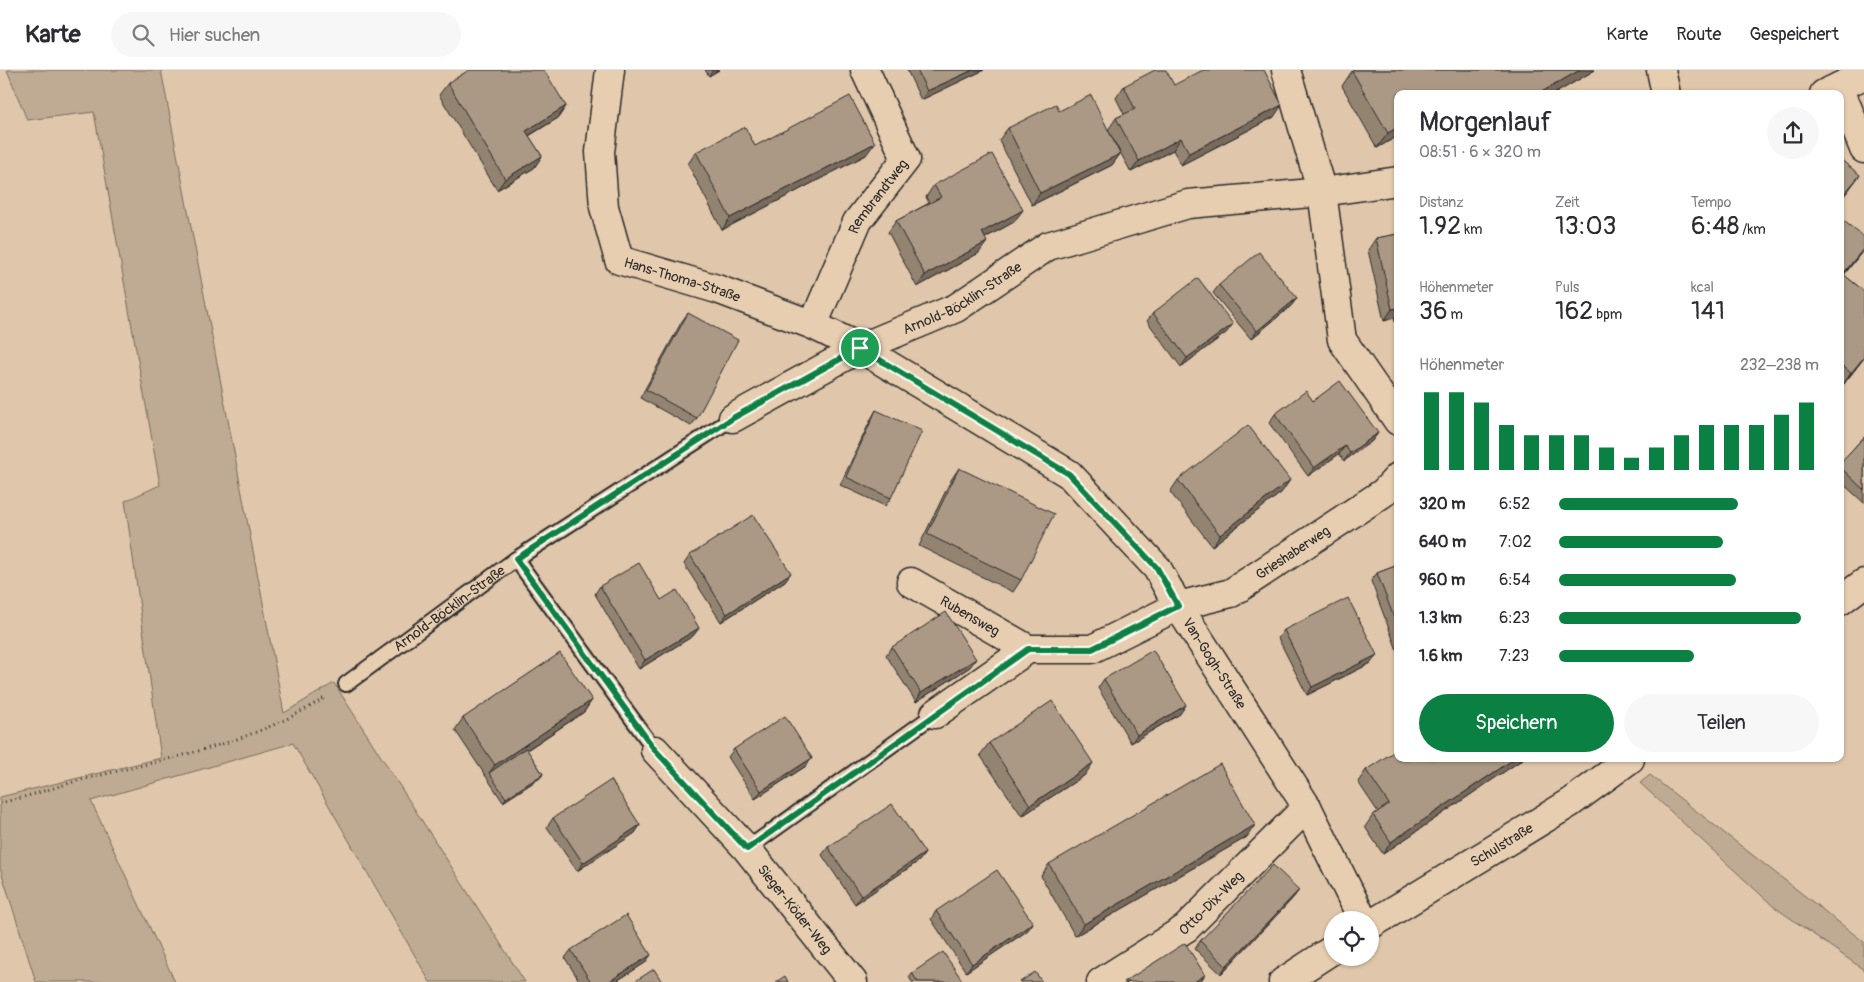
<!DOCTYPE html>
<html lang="de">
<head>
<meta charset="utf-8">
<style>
  :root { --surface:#fff; --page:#f7f7f7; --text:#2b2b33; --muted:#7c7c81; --line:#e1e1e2; --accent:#0b8043 }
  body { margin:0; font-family:Pangolin,sans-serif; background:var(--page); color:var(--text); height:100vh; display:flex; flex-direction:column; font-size:19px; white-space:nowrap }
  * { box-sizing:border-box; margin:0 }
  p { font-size:16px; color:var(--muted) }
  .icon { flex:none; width:28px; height:28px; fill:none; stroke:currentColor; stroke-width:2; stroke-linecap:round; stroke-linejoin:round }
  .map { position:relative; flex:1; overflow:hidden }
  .panel { position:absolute; left:1394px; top:20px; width:450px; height:672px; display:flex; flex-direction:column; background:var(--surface); border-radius:10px; box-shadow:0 1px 4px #0004 }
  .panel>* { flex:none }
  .buttons { position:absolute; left:1324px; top:841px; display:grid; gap:10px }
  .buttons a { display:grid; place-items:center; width:55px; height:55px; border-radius:50%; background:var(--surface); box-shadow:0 1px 4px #0004; font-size:25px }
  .pin { position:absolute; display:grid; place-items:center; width:42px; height:42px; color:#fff; margin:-21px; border:2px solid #fff; border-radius:50%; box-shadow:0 1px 5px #0007 }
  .round { display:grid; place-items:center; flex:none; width:52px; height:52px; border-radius:26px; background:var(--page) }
  .summary { display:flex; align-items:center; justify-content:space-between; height:85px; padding:0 25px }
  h1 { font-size:28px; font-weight:600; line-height:38px }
  .figures { display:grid; grid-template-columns:repeat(3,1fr); gap:8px; height:85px; padding:5px 25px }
  .figures div { display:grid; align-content:center }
  .figures b { font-size:25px; font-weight:600 }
  .figures small { font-size:14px; font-weight:400 }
  .figures p { font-size:14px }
  .chart { height:140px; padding:10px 25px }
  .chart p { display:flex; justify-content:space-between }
  .chart svg { width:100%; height:90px; margin-top:5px; stroke:var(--accent); stroke-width:6 }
  .primary-button { display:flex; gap:10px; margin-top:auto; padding:10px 25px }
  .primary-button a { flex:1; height:58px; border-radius:30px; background:var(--accent); color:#fff; font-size:20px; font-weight:600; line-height:58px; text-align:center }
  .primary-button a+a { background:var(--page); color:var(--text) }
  ul { padding:0 25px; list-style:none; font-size:16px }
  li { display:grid; grid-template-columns:80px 60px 1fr; align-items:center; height:38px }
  li i { height:12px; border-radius:6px; background:var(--accent) }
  header { display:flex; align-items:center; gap:30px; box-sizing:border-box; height:70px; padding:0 25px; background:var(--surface); border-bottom:1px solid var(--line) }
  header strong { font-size:24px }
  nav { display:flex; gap:28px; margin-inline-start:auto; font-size:18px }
  .search { width:350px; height:45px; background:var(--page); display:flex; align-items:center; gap:12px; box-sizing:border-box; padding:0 18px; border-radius:28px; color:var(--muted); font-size:19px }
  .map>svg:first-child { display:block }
</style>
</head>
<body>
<header>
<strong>Karte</strong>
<div class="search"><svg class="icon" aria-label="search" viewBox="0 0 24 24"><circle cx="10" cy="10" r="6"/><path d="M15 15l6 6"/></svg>Hier suchen</div>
<nav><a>Karte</a><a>Route</a><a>Gespeichert</a></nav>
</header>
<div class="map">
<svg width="1864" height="912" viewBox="0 0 1864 912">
  <rect width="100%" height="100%" fill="#e0c7ab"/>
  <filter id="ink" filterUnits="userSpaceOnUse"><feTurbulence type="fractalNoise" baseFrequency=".02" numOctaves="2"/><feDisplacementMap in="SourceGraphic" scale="10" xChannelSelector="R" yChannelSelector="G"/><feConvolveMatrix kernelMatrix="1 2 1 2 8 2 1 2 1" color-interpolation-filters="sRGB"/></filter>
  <g filter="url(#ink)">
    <path fill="#bfab93" stroke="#756b5f" d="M7 0H161L284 643 334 613 525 912H430L293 673 91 731 175 912H36L0 798V727L161 688 125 431 160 415 94 42 27 50Z
      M1650 705 1864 872V900L1773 836 1640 713Z"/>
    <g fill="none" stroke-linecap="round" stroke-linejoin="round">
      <g stroke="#2b2b2b" stroke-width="18">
        <g id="lane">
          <path d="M516 489 655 680"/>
          <path id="s1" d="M346 614 516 489 733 348"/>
          <path d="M747 779 935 644"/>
        </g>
      </g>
      <g stroke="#2b2b2b" stroke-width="31">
        <g id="street">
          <path id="s2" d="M610 0 600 82 604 137 619 190 717 219 813 255 860 278 1069 404 1157 498 1178 536 1307 737 1363 850"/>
          <path d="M1286 0 1322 122 1342 270 1398 351"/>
          <path d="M1661 0 1666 24"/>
          <path d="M1839 17 1864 79"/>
          <path d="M1824 24 1864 5"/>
          <path id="s3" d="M813 255 857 152 906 89 865 0"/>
          <path id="s4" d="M733 348 860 278 956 238 1048 176 1188 134 1322 122 1398 111"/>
          <path id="s5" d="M911 512 1028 579"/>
          <path d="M1840 531 1864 513"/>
          <path id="s6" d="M935 644 1028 579H1092L1178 536 1231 523 1383 423 1398 407"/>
          <path id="s7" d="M655 680 747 779 853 912"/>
          <path id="s8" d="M1370 855 1570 733 1630 689"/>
          <path id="s9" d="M1101 912 1186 858 1307 737"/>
          <path d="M1283 912 1332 880"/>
        </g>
      </g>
      <path stroke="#2b2b2b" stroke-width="3" stroke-dasharray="1 4" stroke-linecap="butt" d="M0 733C28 727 54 717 81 710 167 688 249 676 326 627"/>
      <use href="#lane" stroke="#e8ceb0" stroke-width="14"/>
      <use href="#street" stroke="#e8ceb0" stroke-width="28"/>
    </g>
    <path fill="#938472" stroke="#2b2b2b" d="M705 0H719L709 6Z
      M907 0H984L921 30Z
      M1354 0H1595L1554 24H1398V66L1377 78 1342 16 1352 1Z
      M448 13 566 36 558 48 529 66 542 86 534 98 497 120 439 25Z
      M1174 15 1274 47 1181 95 1173 80 1131 102 1109 62 1120 84 1112 95 1032 135 999 70 1008 58 1059 41 1108 60 1116 48 1124 44 1116 28 1124 16Z
      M755 76 866 85 722 160 688 94 696 82Z
      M934 115 1014 152 985 168 979 183 917 217 888 162 896 151 929 133 926 127Z
      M1840 148 1861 183 1844 205 1864 221V288L1843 315 1840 312Z
      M1398 164V263L1394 248 1384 251 1368 180 1376 168Z
      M1219 215 1297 228 1291 236 1251 269 1213 223Z
      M688 243 697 348 691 356 640 328 682 251Z
      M1153 243 1227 262 1181 297 1147 251Z
      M1313 331 1378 363 1372 371 1344 391 1339 384 1308 406 1269 353 1275 344Z
      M876 340 891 428 885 436 840 415 871 349Z
      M1864 367V433L1840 411V393Z
      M959 398 1021 510 1013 522 919 476 951 410Z
      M1178 410 1282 422 1212 476 1170 422Z
      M690 485 785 511 721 552 684 494Z
      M1398 495V580H1397L1371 511 1377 503Z
      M600 516 661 530 699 558 693 566 639 599 595 524Z
      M1284 560 1371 593 1307 625 1278 568Z
      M892 577 970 597 916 632 886 585Z
      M1104 609 1180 644 1131 673 1098 618Z
      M592 630 584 642 527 680 543 704 540 708 503 732 455 660 463 648Z
      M989 673 1085 705 1022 746 980 685Z
      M734 679 812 688 806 696 755 729 728 687Z
      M1398 689H1523L1383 784 1365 757 1373 745 1378 742 1358 712 1366 700Z
      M553 748 640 755 635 763 577 801 547 757Z
      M1247 767 1075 866 1041 806 1049 794Z
      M828 777 925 783 919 791 855 834 822 785Z
      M1299 820 1293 828 1221 904 1195 879 1200 871Z
      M936 841 1033 853 1027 861 966 902 931 849Z
      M571 880 645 893 615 912H580L565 888Z
      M912 903 962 910 961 912H912L909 907Z"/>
    <path fill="#786b5d" stroke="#2b2b2b" d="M713 0H719L709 6Z
      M973 0H984L921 30 927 21Z
      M1580 0H1595L1554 24H1538Z
      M1282 35 1274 47 1181 95 1189 83Z
      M566 36 558 48 518 72 526 61Z
      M1398 57V66L1377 78 1388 63Z
      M1181 68 1173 80 1131 102 1139 91Z
      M875 73 866 85 722 160 730 148Z
      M1120 84 1112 95 1032 135 1040 123Z
      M542 86 534 98 497 120 505 109Z
      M1860 105 1851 117 1840 131V129Z
      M1023 140 1014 152 974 174 982 162Z
      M987 172 979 183 917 217 925 205Z
      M1864 178 1861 183 1840 209V208Z
      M1297 228 1291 236 1251 269 1257 261Z
      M1398 238V244L1394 248 1384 251 1392 239Z
      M1233 254 1227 262 1181 297 1187 288Z
      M1864 287V288L1843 315 1851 303Z
      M1378 363 1372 371 1344 391 1350 383Z
      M1345 376 1339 384 1308 406 1314 398Z
      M1290 410 1282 422 1212 476 1220 465Z
      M791 503 785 511 721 552 727 544Z
      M699 558 693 566 639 599 645 590Z
      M1377 585 1371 593 1307 625 1312 617Z
      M976 589 970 597 916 632 921 623Z
      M592 630 584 642 490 704 489 703 495 695Z
      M1186 635 1180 644 1131 673 1137 665Z
      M812 688 806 696 755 729 761 721Z
      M1514 689H1523L1383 784 1391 772Z
      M1093 693 1085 705 1022 746 1030 735Z
      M543 704 540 708 503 732 506 728Z
      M640 755 635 763 577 801 583 793Z
      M1255 755 1247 767 1075 866 1084 854Z
      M925 783 919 791 855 834 861 826Z
      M1299 820 1293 828 1221 904 1226 896Z
      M1033 853 1027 861 966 902 972 894Z
      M651 885 645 893 615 912H608Z
      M1205 905 1200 912H1194Z"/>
    <path fill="#ab9985" stroke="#2b2b2b" d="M469 0H544L566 36 526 61 542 86 505 109 448 13Z
      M917 0H973L927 21Z
      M1155 0H1166L1174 15 1203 0H1264L1282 35 1189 83 1181 68 1139 91 1116 48 1135 39 1124 16Z
      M1354 0H1580L1538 24H1398V57L1388 63 1352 1Z
      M1091 25 1120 84 1040 123 1008 58 1056 34 1059 41Z
      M850 26 875 73 730 148 696 82 745 57 755 76Z
      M992 84 1023 140 982 162 987 172 925 205 896 151 941 127 934 115Z
      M1840 89 1860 105 1840 129Z
      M1840 148 1864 167V178L1843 204 1864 221V287L1851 303 1840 294Z
      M1398 164V238L1392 239 1376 168Z
      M1259 182 1297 228 1257 261 1219 215Z
      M1198 208 1233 254 1187 288 1153 243Z
      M688 243 738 270 697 348 646 320Z
      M1340 311 1378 363 1350 383 1345 376 1314 398 1275 344 1306 321 1313 331Z
      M876 340 922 361 891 428 846 407Z
      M1248 355 1290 410 1220 465 1178 410Z
      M1864 367V420L1840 397V393Z
      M959 398 1054 444 1021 510 927 464Z
      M753 445 791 503 727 544 690 485Z
      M639 493 661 530 677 520 699 558 645 590 600 516Z
      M1398 495V558L1377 503Z
      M1348 528 1377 585 1312 617 1284 560Z
      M946 542 976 589 921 623 892 577Z
      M1153 580 1186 635 1137 665 1104 609Z
      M560 583 592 630 495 695 463 648Z
      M1052 631 1093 693 1030 735 989 673Z
      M785 646 812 688 761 721 734 679Z
      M526 678 543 704 506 728 489 703Z
      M1398 679V689H1514L1391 772 1373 745 1389 734 1366 700Z
      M1220 694 1255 755 1084 854 1049 794Z
      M611 710 640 755 583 793 553 748Z
      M892 734 925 783 861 826 828 777Z
      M1273 795 1299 820 1226 896 1200 871Z
      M997 800 1033 853 972 894 936 841Z
      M626 845 651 885 608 912H591L571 880Z
      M1185 873 1205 905 1194 912H1124Z
      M943 882 962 910 959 912H918L912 903Z
      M654 899 662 912H634Z
      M1035 902 1042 912H1020Z
      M785 906 788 912H776Z"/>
  </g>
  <g fill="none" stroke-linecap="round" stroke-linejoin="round" filter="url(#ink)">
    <g stroke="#fff" stroke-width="10">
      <path id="route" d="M860 278 1069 404 1157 498 1178 536 1092 579H1028L747 779 655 680 516 489 733 348Z"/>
    </g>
    <use href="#route" stroke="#0b8043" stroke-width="6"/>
  </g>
  <g text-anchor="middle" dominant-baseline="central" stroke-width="4.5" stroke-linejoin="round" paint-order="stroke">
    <g font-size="14" fill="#2b2b2b" stroke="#e8ceb0">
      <text stroke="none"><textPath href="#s3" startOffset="145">Rembrandtweg</textPath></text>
      <text stroke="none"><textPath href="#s2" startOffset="259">Hans-Thoma-Straße</textPath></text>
      <text stroke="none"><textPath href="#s4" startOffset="259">Arnold-Böcklin-Straße</textPath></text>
      <text stroke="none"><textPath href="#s6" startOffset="402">Grieshaberweg</textPath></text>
      <text stroke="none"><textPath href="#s1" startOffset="128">Arnold-Böcklin-Straße</textPath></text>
      <text stroke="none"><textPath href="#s5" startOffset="68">Rubensweg</textPath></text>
      <text stroke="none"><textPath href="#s2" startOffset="934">Van-Gogh-Straße</textPath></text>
      <text stroke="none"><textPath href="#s8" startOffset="154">Schulstraße</textPath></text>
      <text stroke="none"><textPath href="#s9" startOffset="136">Otto-Dix-Weg</textPath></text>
      <text stroke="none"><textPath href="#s7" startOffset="212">Sieger-Köder-Weg</textPath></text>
    </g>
  </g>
</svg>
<div class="buttons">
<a><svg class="icon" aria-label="locate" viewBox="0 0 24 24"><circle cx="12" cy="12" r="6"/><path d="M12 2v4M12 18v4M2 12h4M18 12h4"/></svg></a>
</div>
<div class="pin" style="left:860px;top:278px;background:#1e9e55"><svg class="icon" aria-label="arrive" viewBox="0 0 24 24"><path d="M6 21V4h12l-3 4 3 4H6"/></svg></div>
<section class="panel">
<div class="summary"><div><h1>Morgenlauf</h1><p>08:51 · 6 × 320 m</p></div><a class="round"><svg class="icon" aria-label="share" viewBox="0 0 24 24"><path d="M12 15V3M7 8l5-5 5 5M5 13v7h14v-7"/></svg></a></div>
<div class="figures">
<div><p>Distanz</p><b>1.92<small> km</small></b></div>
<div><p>Zeit</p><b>13:03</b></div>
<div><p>Tempo</p><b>6:48<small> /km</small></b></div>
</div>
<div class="figures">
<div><p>Höhenmeter</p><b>36<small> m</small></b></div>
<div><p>Puls</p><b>162<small> bpm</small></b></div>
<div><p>kcal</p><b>141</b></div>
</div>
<div class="chart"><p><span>Höhenmeter</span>232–238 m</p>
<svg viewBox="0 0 160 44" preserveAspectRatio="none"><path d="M5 44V6M15 44V6M25 44V11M35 44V22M45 44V27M55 44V27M65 44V27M75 44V33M85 44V38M95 44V33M105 44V27M115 44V22M125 44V22M135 44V22M145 44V17M155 44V11"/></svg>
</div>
<ul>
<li><b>320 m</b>6:52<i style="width:69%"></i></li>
<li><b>640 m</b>7:02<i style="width:63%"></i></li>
<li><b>960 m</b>6:54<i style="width:68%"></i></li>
<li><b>1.3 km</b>6:23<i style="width:93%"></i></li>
<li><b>1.6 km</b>7:23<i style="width:52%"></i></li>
</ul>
<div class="primary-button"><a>Speichern</a><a>Teilen</a></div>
</section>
</div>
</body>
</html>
